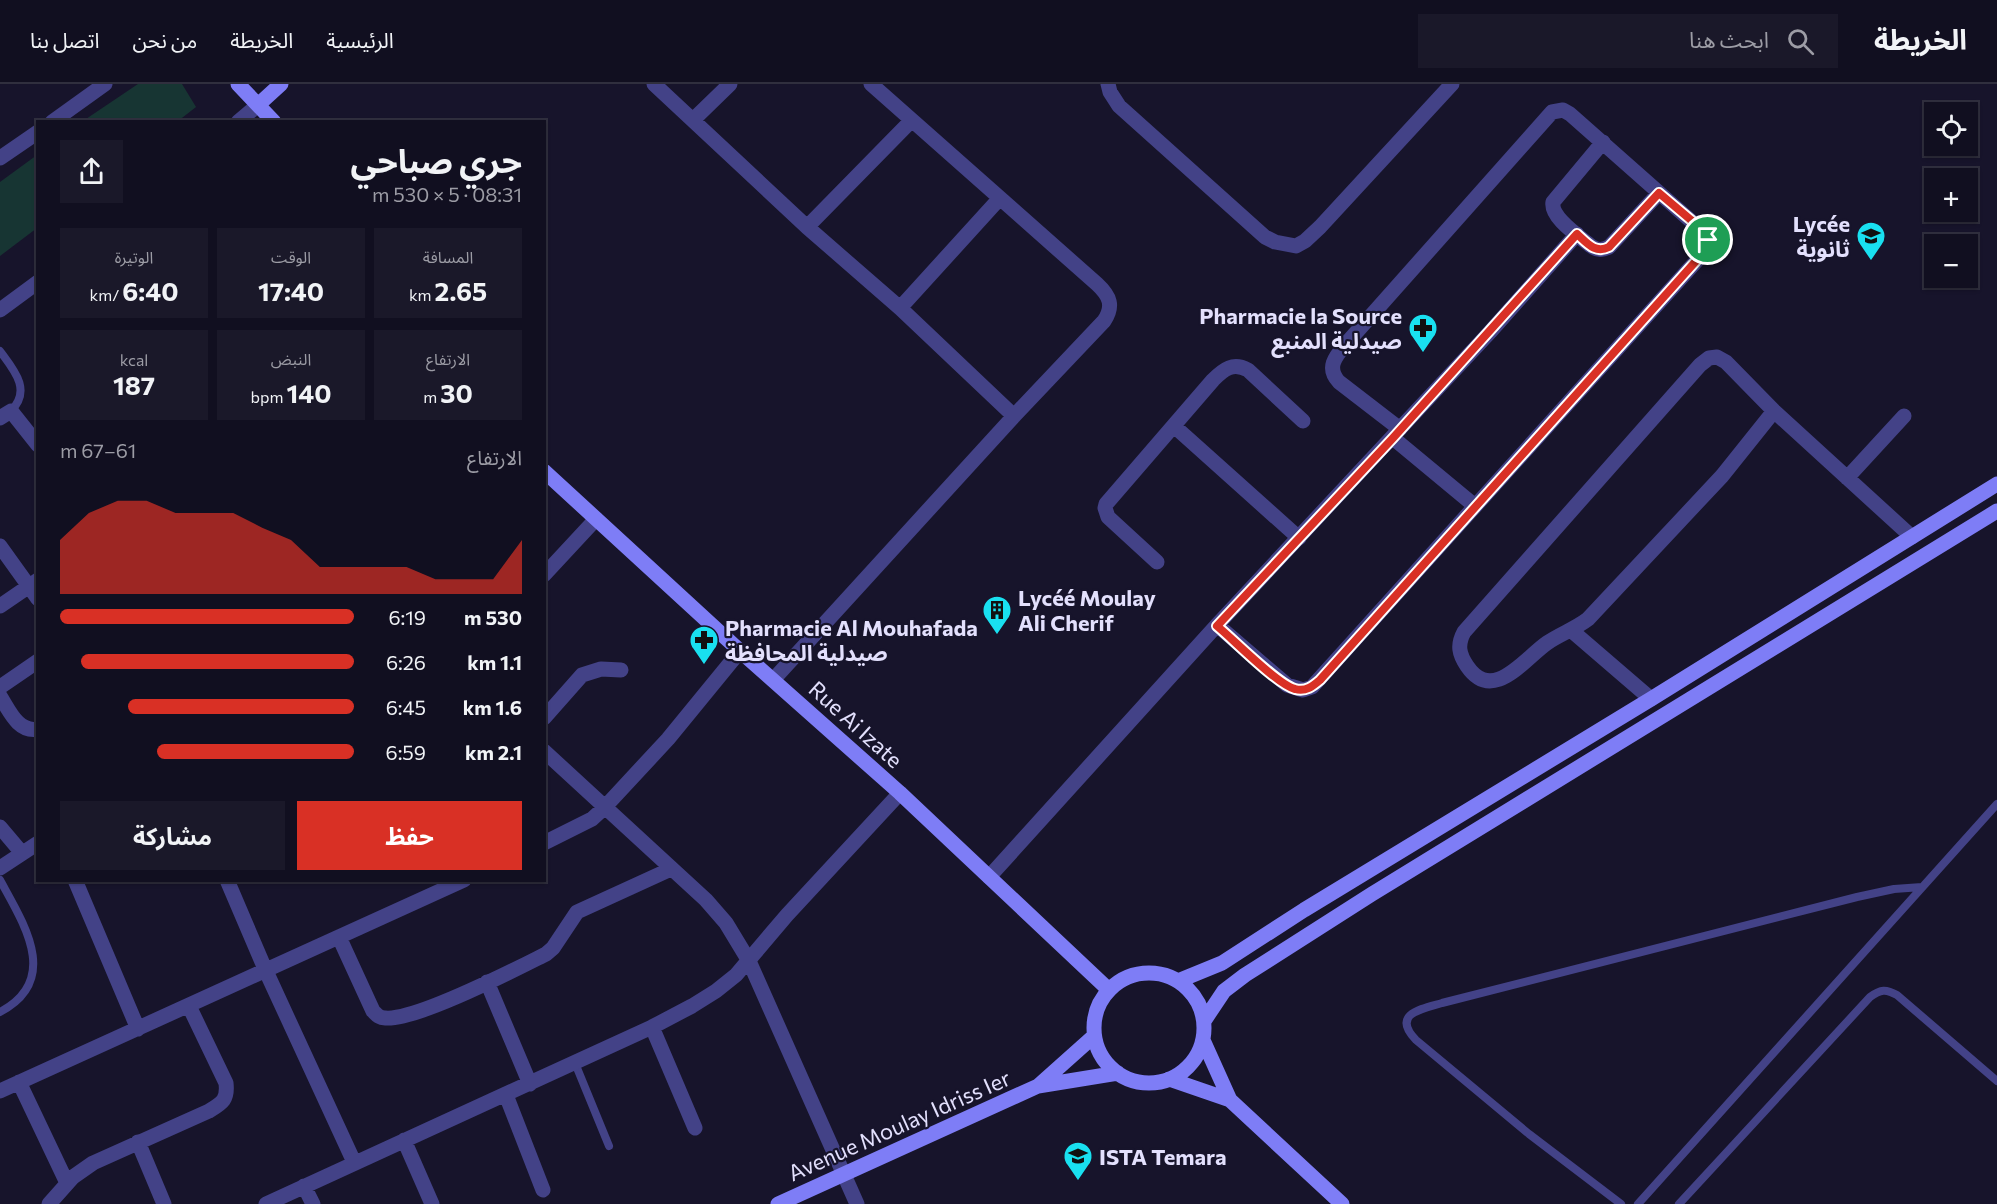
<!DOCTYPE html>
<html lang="ar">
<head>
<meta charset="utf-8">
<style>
  :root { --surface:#110f20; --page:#1a1829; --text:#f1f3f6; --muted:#9c9ca5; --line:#302f3e; --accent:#d93025 }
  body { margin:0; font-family:Commissioner,"Noto Sans Arabic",sans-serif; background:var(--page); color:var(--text); direction:rtl; height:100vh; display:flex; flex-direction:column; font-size:22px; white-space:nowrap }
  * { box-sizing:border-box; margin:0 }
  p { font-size:20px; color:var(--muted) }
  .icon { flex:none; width:33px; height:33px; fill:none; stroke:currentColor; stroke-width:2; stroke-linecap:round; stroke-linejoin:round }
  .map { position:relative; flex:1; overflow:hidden; direction:ltr }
  .drawer { position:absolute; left:36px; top:36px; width:510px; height:762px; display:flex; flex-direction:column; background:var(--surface); border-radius:0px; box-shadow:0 2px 4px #0004,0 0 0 2px var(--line); direction:rtl }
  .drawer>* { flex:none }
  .buttons { position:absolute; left:1924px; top:18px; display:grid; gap:12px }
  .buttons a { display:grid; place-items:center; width:54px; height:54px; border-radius:0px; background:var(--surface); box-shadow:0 2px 4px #0004,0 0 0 2px var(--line); font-size:30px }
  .pin { position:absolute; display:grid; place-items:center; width:51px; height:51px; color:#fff; margin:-26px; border:3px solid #fff; border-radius:50%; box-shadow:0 2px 6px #0007 }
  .round { display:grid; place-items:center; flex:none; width:63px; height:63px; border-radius:0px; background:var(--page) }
  .overview { display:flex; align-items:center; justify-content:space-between; height:102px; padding:0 24px }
  h1 { font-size:33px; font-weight:700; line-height:45px }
  .figures { display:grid; grid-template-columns:repeat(3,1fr); gap:9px; height:102px; padding:6px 24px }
  .figures div { display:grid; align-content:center; border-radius:0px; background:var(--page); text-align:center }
  .figures b { font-size:26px; font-weight:700 }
  .figures small { font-size:16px; font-weight:400 }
  .figures p { font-size:16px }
  .chart { height:168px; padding:12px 24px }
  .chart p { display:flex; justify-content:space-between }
  .chart svg { width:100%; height:108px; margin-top:6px; fill:var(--accent); opacity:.7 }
  .action { display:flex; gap:12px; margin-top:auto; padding:12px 24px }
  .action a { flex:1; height:69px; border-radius:0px; background:var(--accent); color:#fff; font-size:24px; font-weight:700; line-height:69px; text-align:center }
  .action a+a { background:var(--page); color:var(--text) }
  ul { padding:0 24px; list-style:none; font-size:20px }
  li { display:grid; grid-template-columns:96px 72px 1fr; align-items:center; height:45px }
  li i { height:15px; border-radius:8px; background:var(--accent) }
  header { display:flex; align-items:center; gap:36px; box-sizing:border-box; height:84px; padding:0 30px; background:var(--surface); border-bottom:2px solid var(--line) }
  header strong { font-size:28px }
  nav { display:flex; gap:33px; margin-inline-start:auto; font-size:21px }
  .search { width:420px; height:54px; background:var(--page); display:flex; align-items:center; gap:15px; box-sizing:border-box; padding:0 21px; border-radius:0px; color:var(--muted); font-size:22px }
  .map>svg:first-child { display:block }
</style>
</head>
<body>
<header>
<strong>الخريطة</strong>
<div class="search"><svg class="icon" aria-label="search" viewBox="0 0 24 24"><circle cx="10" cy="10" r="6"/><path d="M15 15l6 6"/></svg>ابحث هنا</div>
<nav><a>الرئيسية</a><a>الخريطة</a><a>من نحن</a><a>اتصل بنا</a></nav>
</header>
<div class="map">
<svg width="1997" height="1120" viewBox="0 0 1997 1120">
  <rect width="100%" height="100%" fill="#17142b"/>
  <path fill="#173533" d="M138 0H182L196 23 178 37H83Z
    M37 71V144L0 172V98Z"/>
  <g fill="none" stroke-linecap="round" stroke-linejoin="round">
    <path stroke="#434287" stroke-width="8" d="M0 267C14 286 32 306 11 327
      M0 796C24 840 61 896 0 928
      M575 979 609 1062
      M1621 1120 1529 1050 1416 956C1391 930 1421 925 1442 919L1857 813 1894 805 1922 803
      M1638 1120 1997 720
      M1679 1120 1870 913C1881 905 1886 905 1897 911L1997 997"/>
    <path stroke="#434287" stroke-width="15" d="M654 0 807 143 900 224 1014 332
      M1108 0 1110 8 1119 22 1265 153 1275 158 1296 162 1305 157 1320 143 1452 0
      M693 36 730 0
      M52 38 105 0
      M238 38 258 21
      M1603 58 1553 118C1550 134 1579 152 1591 162 1598 167 1602 166 1609 163L1659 109
      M0 74 38 48
      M807 143 911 37
      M900 224 1000 114
      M0 226 38 198
      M1774 327 1722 392 1588 535C1575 545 1560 550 1547 559 1524 575 1493 620 1467 582 1459 570 1457 561 1464 548L1700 281 1709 274 1717 273 1726 278 1774 327 1912 453
      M0 334 11 327 38 361
      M1174 342 1299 454
      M1393 354 1475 422
      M1847 394 1904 332
      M0 462 38 515
      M1157 478 1108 433 1105 424 1106 420 1213 296C1224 285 1233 278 1248 286L1303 337
      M544 491 596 435
      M0 522 38 496
      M1217 541 1287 601 1303 606 1312 603 1700 173 1707 162 1708 152 1570 30 1563 26 1552 28 1345 261C1335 273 1326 284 1339 298L1400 345
      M1572 547 1651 615
      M773 596 1014 332 1104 237C1114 222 1110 212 1097 200L871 0
      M0 603 38 577
      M0 612C9 626 18 649 38 645
      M544 634 582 591 601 585 621 586
      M544 667 706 816 726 839 749 877 857 1120
      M0 743 22 769
      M544 759 592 735 604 724 668 655 740 567
      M0 784 38 759
      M989 793 1217 541 1490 248 1577 150
      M75 796 138 945
      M227 796 265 885 354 1078
      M339 853 373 927C377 931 379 934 385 934 416 937 514 886 546 870L553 864 577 828 671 785
      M487 898 530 1000
      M652 943 695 1044
      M19 998 67 1099
      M0 1007 464 796
      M506 1011 543 1106
      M404 1056 432 1120
      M138 1058 164 1120
      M304 1102 313 1120
      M49 1120 73 1093 93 1079 209 1027C222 1019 228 1016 226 999L189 922
      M266 1120 652 943 692 922 716 907 736 891 787 831 900 709"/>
    <path stroke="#7e7df6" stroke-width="15" d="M238 0 274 38
      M258 21 281 0
      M544 387 740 567 900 709 1109 906
      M1094 944a55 55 0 1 1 110 0a55 55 0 1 1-110 0Z
      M1178 897 1222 879 1304 826 1651 615 1997 400
      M1204 937 1224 907 1245 891 1372 810 1997 427
      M1203 956 1230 1016 1342 1120
      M1169 995 1230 1016
      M1038 1002 1094 952
      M778 1120 1038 1002 1118 989"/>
  </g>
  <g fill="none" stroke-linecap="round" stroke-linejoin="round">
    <g stroke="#fff" stroke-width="12">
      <path id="route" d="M1659 109 1704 147C1710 154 1708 159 1705 167L1320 596C1313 602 1306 608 1295 605 1278 601 1233 555 1217 542L1393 354 1577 150C1587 159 1595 170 1609 163Z"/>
    </g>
    <use href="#route" stroke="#d93025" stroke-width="8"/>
  </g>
  <defs>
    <g id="school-pin" transform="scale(1.5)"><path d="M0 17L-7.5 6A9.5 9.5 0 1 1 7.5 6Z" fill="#19e0f0" stroke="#17142b"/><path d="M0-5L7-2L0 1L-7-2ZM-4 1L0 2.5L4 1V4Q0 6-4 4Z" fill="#111"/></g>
    <g id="pharmacy-pin" transform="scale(1.5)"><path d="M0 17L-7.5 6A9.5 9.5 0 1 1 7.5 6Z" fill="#19e0f0" stroke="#17142b"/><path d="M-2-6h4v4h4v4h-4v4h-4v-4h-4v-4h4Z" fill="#111"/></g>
    <g id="building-pin" transform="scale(1.5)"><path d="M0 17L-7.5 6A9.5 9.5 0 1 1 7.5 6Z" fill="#19e0f0" stroke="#17142b"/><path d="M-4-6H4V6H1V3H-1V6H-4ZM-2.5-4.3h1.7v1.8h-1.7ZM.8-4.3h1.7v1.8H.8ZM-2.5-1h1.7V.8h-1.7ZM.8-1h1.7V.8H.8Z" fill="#111"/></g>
    <g id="university-pin" transform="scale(1.5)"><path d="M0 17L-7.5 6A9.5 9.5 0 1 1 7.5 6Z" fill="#19e0f0" stroke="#17142b"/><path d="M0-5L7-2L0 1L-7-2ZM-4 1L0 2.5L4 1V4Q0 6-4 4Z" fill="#111"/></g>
  </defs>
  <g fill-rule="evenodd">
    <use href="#school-pin" x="1871" y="152"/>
    <use href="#pharmacy-pin" x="1423" y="244"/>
    <use href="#building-pin" x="997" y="526"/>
    <use href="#pharmacy-pin" x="704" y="556"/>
    <use href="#university-pin" x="1078" y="1072"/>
  </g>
  <g text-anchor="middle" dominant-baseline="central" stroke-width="4.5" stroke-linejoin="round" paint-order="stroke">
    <g font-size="22" font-weight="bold" fill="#e3e0fd" stroke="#17142b" text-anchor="start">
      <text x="1850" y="139" text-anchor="end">Lycée<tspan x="1850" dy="25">ثانوية</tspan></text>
      <text x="1402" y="231" text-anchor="end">Pharmacie la Source<tspan x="1402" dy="25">صيدلية المنبع</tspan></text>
      <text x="1018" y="513">Lycéé Moulay<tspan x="1018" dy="25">Ali Cherif</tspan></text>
      <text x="725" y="543">Pharmacie Al Mouhafada<tspan x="725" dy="25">صيدلية المحافظة</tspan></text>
      <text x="1099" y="1072">ISTA Temara</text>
    </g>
    <g font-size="22" fill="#e3e0fd" stroke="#17142b">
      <text transform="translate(856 640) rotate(42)">Rue Ai Izate</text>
      <text transform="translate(899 1041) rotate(-24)">Avenue Moulay Idriss Ier</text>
    </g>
  </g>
</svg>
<div class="buttons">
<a><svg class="icon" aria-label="locate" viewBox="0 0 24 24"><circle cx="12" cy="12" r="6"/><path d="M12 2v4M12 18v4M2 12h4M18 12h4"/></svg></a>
<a>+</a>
<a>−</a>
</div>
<div class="pin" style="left:1708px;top:156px;background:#1e9e55"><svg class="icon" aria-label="arrive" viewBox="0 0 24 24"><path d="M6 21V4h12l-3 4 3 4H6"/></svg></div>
<section class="drawer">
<div class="overview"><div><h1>جري صباحي</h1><p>08:31 · 5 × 530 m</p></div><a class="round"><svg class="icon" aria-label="share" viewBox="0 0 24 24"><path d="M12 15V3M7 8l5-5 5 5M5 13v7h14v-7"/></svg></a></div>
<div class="figures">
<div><p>المسافة</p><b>2.65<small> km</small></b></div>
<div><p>الوقت</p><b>17:40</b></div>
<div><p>الوتيرة</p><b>6:40<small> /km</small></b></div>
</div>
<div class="figures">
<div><p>الارتفاع</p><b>30<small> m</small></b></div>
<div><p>النبض</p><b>140<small> bpm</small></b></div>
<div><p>kcal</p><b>187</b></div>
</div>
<div class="chart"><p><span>الارتفاع</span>61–67 m</p>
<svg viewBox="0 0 160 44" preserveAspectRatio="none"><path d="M0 44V22L10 11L20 6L30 6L40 11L50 11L60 11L70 17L80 22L90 33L100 33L110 33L120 33L130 38L140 38L150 38L160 22V44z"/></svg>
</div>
<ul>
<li><b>530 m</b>6:19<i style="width:100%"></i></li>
<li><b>1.1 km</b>6:26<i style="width:93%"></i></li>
<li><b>1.6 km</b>6:45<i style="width:77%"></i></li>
<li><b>2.1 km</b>6:59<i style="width:67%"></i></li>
</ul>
<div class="action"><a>حفظ</a><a>مشاركة</a></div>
</section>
</div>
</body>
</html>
